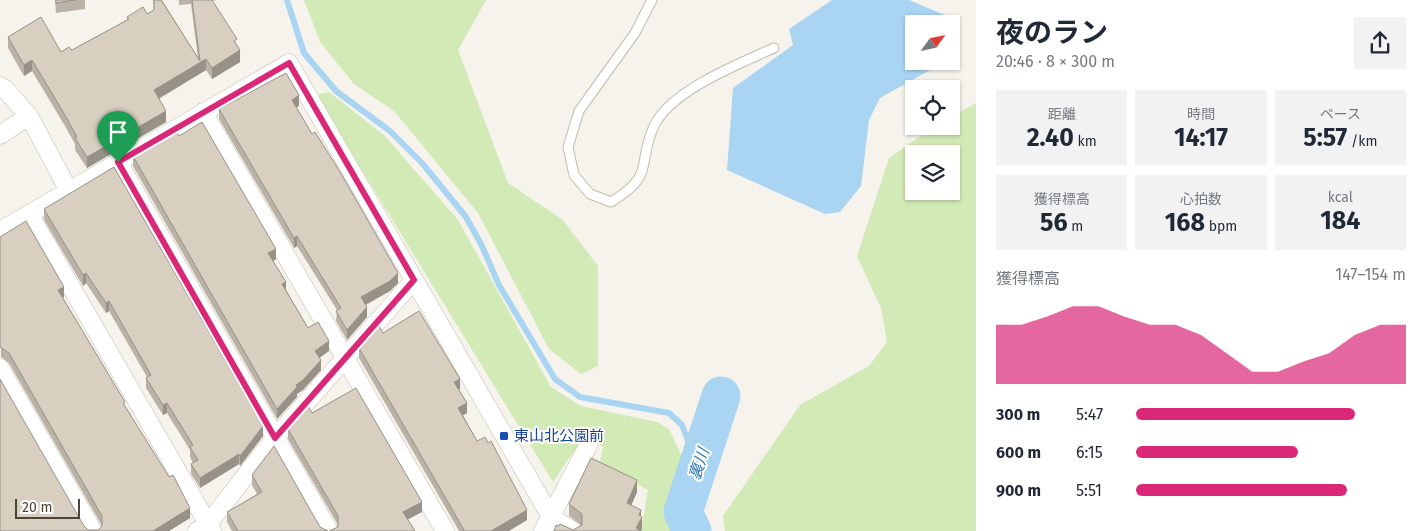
<!DOCTYPE html>
<html lang="ja">
<head>
<meta charset="utf-8">
<style>
  :root { --surface:#fff; --page:#f2f2f3; --text:#1f2937; --muted:#747a83; --accent:#db2777 }
  body { margin:0; font-family:"Fira Sans","Noto Sans JP",sans-serif; background:var(--page); color:var(--text); height:100vh; display:flex; flex-direction:column; font-size:19px; white-space:nowrap }
  * { box-sizing:border-box; margin:0 }
  p { font-size:16px; color:var(--muted) }
  .icon { flex:none; width:28px; height:28px; fill:none; stroke:currentColor; stroke-width:2; stroke-linecap:round; stroke-linejoin:round }
  .map { position:relative; flex:1; overflow:hidden }
  .sheet { display:flex; flex-direction:column; background:var(--surface); width:450px }
  .sheet>* { flex:none }
  .needle { width:32px; rotate:57deg }
  .fabs { position:absolute; left:905px; top:15px; display:grid; gap:10px }
  .fabs a { display:grid; place-items:center; width:55px; height:55px; border-radius:0px; background:var(--surface); box-shadow:0 1px 4px #0004; font-size:25px }
  .scale { position:absolute; left:15px; bottom:12px; width:65px; box-sizing:border-box; padding-left:5px; border:2px solid #4b4439; border-top:0; font-size:14px; line-height:18px; white-space:nowrap; color:#4b4439; -webkit-text-stroke:4px #fff; paint-order:stroke }
  .pin { position:absolute; display:grid; place-items:center; width:42px; height:42px; color:#fff; margin:-51px -21px; border-radius:50% 50% 50% 0; rotate:-45deg; box-shadow:0 0 5px #0007 }
  .pin .icon { rotate:45deg }
  .round { display:grid; place-items:center; flex:none; width:52px; height:52px; border-radius:0px; background:var(--page) }
  .overview { display:flex; align-items:center; justify-content:space-between; height:85px; padding:0 20px }
  h1 { font-size:28px; font-weight:700; line-height:38px }
  .figures { display:grid; grid-template-columns:repeat(3,1fr); gap:8px; height:85px; padding:5px 20px }
  .figures div { display:grid; align-content:center; border-radius:0px; background:var(--page); text-align:center }
  .figures b { font-size:25px; font-weight:700 }
  .figures small { font-size:14px; font-weight:400 }
  .figures p { font-size:14px }
  .chart { height:140px; padding:10px 20px }
  .chart p { display:flex; justify-content:space-between }
  .chart svg { width:100%; height:90px; margin-top:5px; fill:var(--accent); opacity:.7 }
  ul { padding:0 20px; list-style:none; font-size:16px }
  li { display:grid; grid-template-columns:80px 60px 1fr; align-items:center; height:38px }
  li i { height:12px; border-radius:6px; background:var(--accent) }
  main { display:flex; flex:1; min-height:0 }
  .map>svg:first-child { display:block }
</style>
</head>
<body>
<main>
<div class="map">
<svg width="976" height="531" viewBox="0 0 976 531">
  <rect width="100%" height="100%" fill="#f6f3ec"/>
  <path fill="#d2eab5" fill-rule="evenodd" d="M304 0H486L458 50 508 183 563 220 598 266V366L581 374 549 349 478 213 394 111 354 84 320 42Z
    M329 92 385 136 458 220 551 387 581 406 657 422 669 429 687 467 672 513 680 531H641L648 490 599 464 603 447 585 435 553 482 316 95Z
    M976 103V531H725L723 516 800 405 869 366 887 342 881 308 857 256 889 158 935 126H951V117ZM914 154H951V191H914Z"/>
  <path fill="#a9d4f2" d="M832 0H909L947 16 954 28 951 53V24H914V61H946L880 98 869 120 861 186 840 212 825 214 727 170 733 88 793 45 789 29Z"/>
  <g fill="none" stroke-linecap="round" stroke-linejoin="round">
    <path stroke="#a9d4f2" stroke-width="6" d="M287 0 304 53 336 91 390 131 422 163 466 217 482 246 499 285 555 379 580 397 669 413 682 425 698 466"/>
    <path stroke="#a9d4f2" stroke-width="39" d="M692 531 683 512 721 396"/>
    <g stroke="#c2bbae" stroke-width="11">
      <path id="service" d="M652 0 635 33 579 111 568 147 574 175 590 194 611 202C657 174 636 165 654 126 671 90 739 64 774 48"/>
    </g>
    <g stroke="#c2bbae" stroke-width="19">
      <path id="minor" d="M0 86 5 89 29 116 69 191
        M203 112 445 531
        M0 135 29 116
        M118 162 329 531
        M29 214 212 531
        M0 231 289 63 551 517 573 531
        M0 368 93 531
        M197 531 208 524 275 438 414 280
        M543 531 588 446"/>
    </g>
    <use href="#service" stroke="#fff" stroke-width="9"/>
    <use href="#minor" stroke="#fff" stroke-width="18"/>
  </g>
  <path fill="#bab2a6" d="M55 0H85V9L56 13Z
    M153 0H162L198 58 191 4 179 5V0H217L212 1 237 45 240 62 212 79 206 70 159 99 166 122 87 168 75 150V144L65 126 32 71 24 76 8 48V37L61 52 72 50 127 20V17L147 14 154 10Z
    M299 106 296 107 398 283 390 291 366 305 367 317 347 340 336 321 337 310 297 246 294 248 219 119V109Z
    M179 136 276 259 273 261 286 290 308 328 329 351 319 358 321 370 303 390 297 394V397L277 419 133 166V156Z
    M44 209 263 436 240 466 239 464 200 488 191 474V464L193 463 190 457V450L167 413 163 415 146 388V378L147 377 109 311 106 313 86 283 83 286 44 220Z
    M0 237 64 297 63 298 190 518 169 531H0L84 526 88 530H98L102 526 9 363 1 357Z
    M383 333 460 389H459L467 413 463 415 477 441 527 520 508 531H459L359 358V348Z
    M312 413 422 512 338 527V525L288 439V429Z
    M252 475 320 527 328 531H232L227 522V512L257 494 252 485Z
    M637 492 631 505 641 516 642 528 641 531 573 530 581 525 569 516V504Z"/>
  <path fill="#979187" d="M240 50V62L212 79V68Z
    M206 59V70L154 101V90Z
    M32 60V71L24 76V65Z
    M299 95V106L292 110V100Z
    M166 111V122L87 168V157Z
    M297 236V246L294 248V238Z
    M276 249V259L268 264V253Z
    M86 273V283L83 286V275Z
    M398 273V283L390 291 361 307V297Z
    M286 282V292L282 284Z
    M64 287V297L58 300V290Z
    M109 301V311L106 313V303Z
    M367 307V317L347 340V330Z
    M329 341V351L315 361V351Z
    M321 360V370L303 390 297 394V397L277 419V409L296 385Z
    M460 379V389L454 392V382Z
    M167 403V413L163 415V405Z
    M467 403V413L458 418V408Z
    M263 426V436L240 466V456Z
    M239 454V464L200 488V478Z
    M637 480V492L627 515V503Z
    M422 502V512L403 522V512Z
    M190 508V518L169 531H153Z
    M527 510V520L509 531H491Z
    M641 510V518L642 517V528L641 531H636L639 515Z"/>
  <path fill="#d8cfc1" stroke="#979187" d="M56 0H75L56 3Z
    M154 0H161L200 61 192 0H212L237 39 234 41 240 50 212 68 206 59 154 90 166 111 87 157 75 138 77 137 65 115 32 60 24 65 8 37 41 17 61 52 69 47 72 50 129 19 127 17 143 7 147 14 154 10Z
    M286 73 299 95 292 100 312 134 315 132 340 172 398 273 390 281 361 297 367 307 347 330 336 311 341 308 297 236 294 238 219 109Z
    M202 122 276 249 268 253 286 282 282 284 308 328 318 322 329 341 315 351 321 360 303 380 296 385 297 387 277 409 133 156 176 131 179 136Z
    M114 167 263 426 240 456 239 454 200 478 191 464 198 460 190 447 193 445 167 403 163 405 146 378 151 375 109 301 106 303 86 273 83 275 44 209Z
    M26 221 64 287 58 290 125 402 123 403 169 477 173 475 190 508 153 531H0V379L84 526 88 530H98L102 526V516L9 353 0 347V237Z
    M419 311 460 379 454 382 467 403 458 408 477 441 485 437 488 443 491 441 527 510 491 531H462L464 530 359 348 379 326 383 333Z
    M356 388 422 502 403 512 415 531H329L338 527V516L288 429 308 406 312 413Z
    M274 446 320 527 328 531H238L227 512 262 492 252 475Z
    M591 458 637 480 627 503 641 510 639 515 642 517 636 528 641 531H554L556 525 559 526 560 524 573 530 582 525V514L569 504Z"/>
  <g fill="none" stroke-linecap="round" stroke-linejoin="round">
    <g stroke="#fff" stroke-width="10">
      <path id="route" d="M289 63 414 280 275 438 118 162Z"/>
    </g>
    <use href="#route" stroke="#db2777" stroke-width="6"/>
  </g>
  <rect fill="#1a4fb4" stroke="#fff" stroke-width="2" x="499" y="431" width="10" height="10" rx="2.5"/>
  <g text-anchor="middle" dominant-baseline="central" stroke-width="4" stroke-linejoin="round" paint-order="stroke">
    <g font-size="15" fill="#164399" stroke="#fff" text-anchor="start">
      <text x="514" y="436">東山北公園前</text>
    </g>
    <g font-size="16" font-style="italic" fill="#2e7ab2" stroke="#fff">
      <text transform="translate(699 464) rotate(-72)">裏川</text>
    </g>
  </g>
</svg>
<div class="fabs">
<a><svg class="needle" viewBox="-14 -14 28 28"><path d="M0-13l5 13h-10z" fill="#e53935"/><path d="M0 13l5-13h-10z" fill="#747a83"/></svg></a>
<a><svg class="icon" aria-label="locate" viewBox="0 0 24 24"><circle cx="12" cy="12" r="6"/><path d="M12 2v4M12 18v4M2 12h4M18 12h4"/></svg></a>
<a><svg class="icon" aria-label="layers" viewBox="0 0 24 24"><path d="M12 4l9 5-9 5-9-5zM3 14l9 5 9-5"/></svg></a>
</div>
<div class="scale">20 m</div>
<div class="pin" style="left:118px;top:162px;background:#1e9e55"><svg class="icon" aria-label="arrive" viewBox="0 0 24 24"><path d="M6 21V4h12l-3 4 3 4H6"/></svg></div>
</div>
<section class="sheet">
<div class="overview"><div><h1>夜のラン</h1><p>20:46 · 8 × 300 m</p></div><a class="round"><svg class="icon" aria-label="share" viewBox="0 0 24 24"><path d="M12 15V3M7 8l5-5 5 5M5 13v7h14v-7"/></svg></a></div>
<div class="figures">
<div><p>距離</p><b>2.40<small> km</small></b></div>
<div><p>時間</p><b>14:17</b></div>
<div><p>ペース</p><b>5:57<small> /km</small></b></div>
</div>
<div class="figures">
<div><p>獲得標高</p><b>56<small> m</small></b></div>
<div><p>心拍数</p><b>168<small> bpm</small></b></div>
<div><p>kcal</p><b>184</b></div>
</div>
<div class="chart"><p><span>獲得標高</span>147–154 m</p>
<svg viewBox="0 0 160 44" preserveAspectRatio="none"><path d="M0 44V15L10 15L20 11L30 6L40 6L50 11L60 15L70 15L80 20L90 29L100 38L110 38L120 33L130 29L140 20L150 15L160 15V44z"/></svg>
</div>
<ul>
<li><b>300 m</b>5:47<i style="width:81%"></i></li>
<li><b>600 m</b>6:15<i style="width:60%"></i></li>
<li><b>900 m</b>5:51<i style="width:78%"></i></li>
</ul>
</section>
</main>
</body>
</html>
